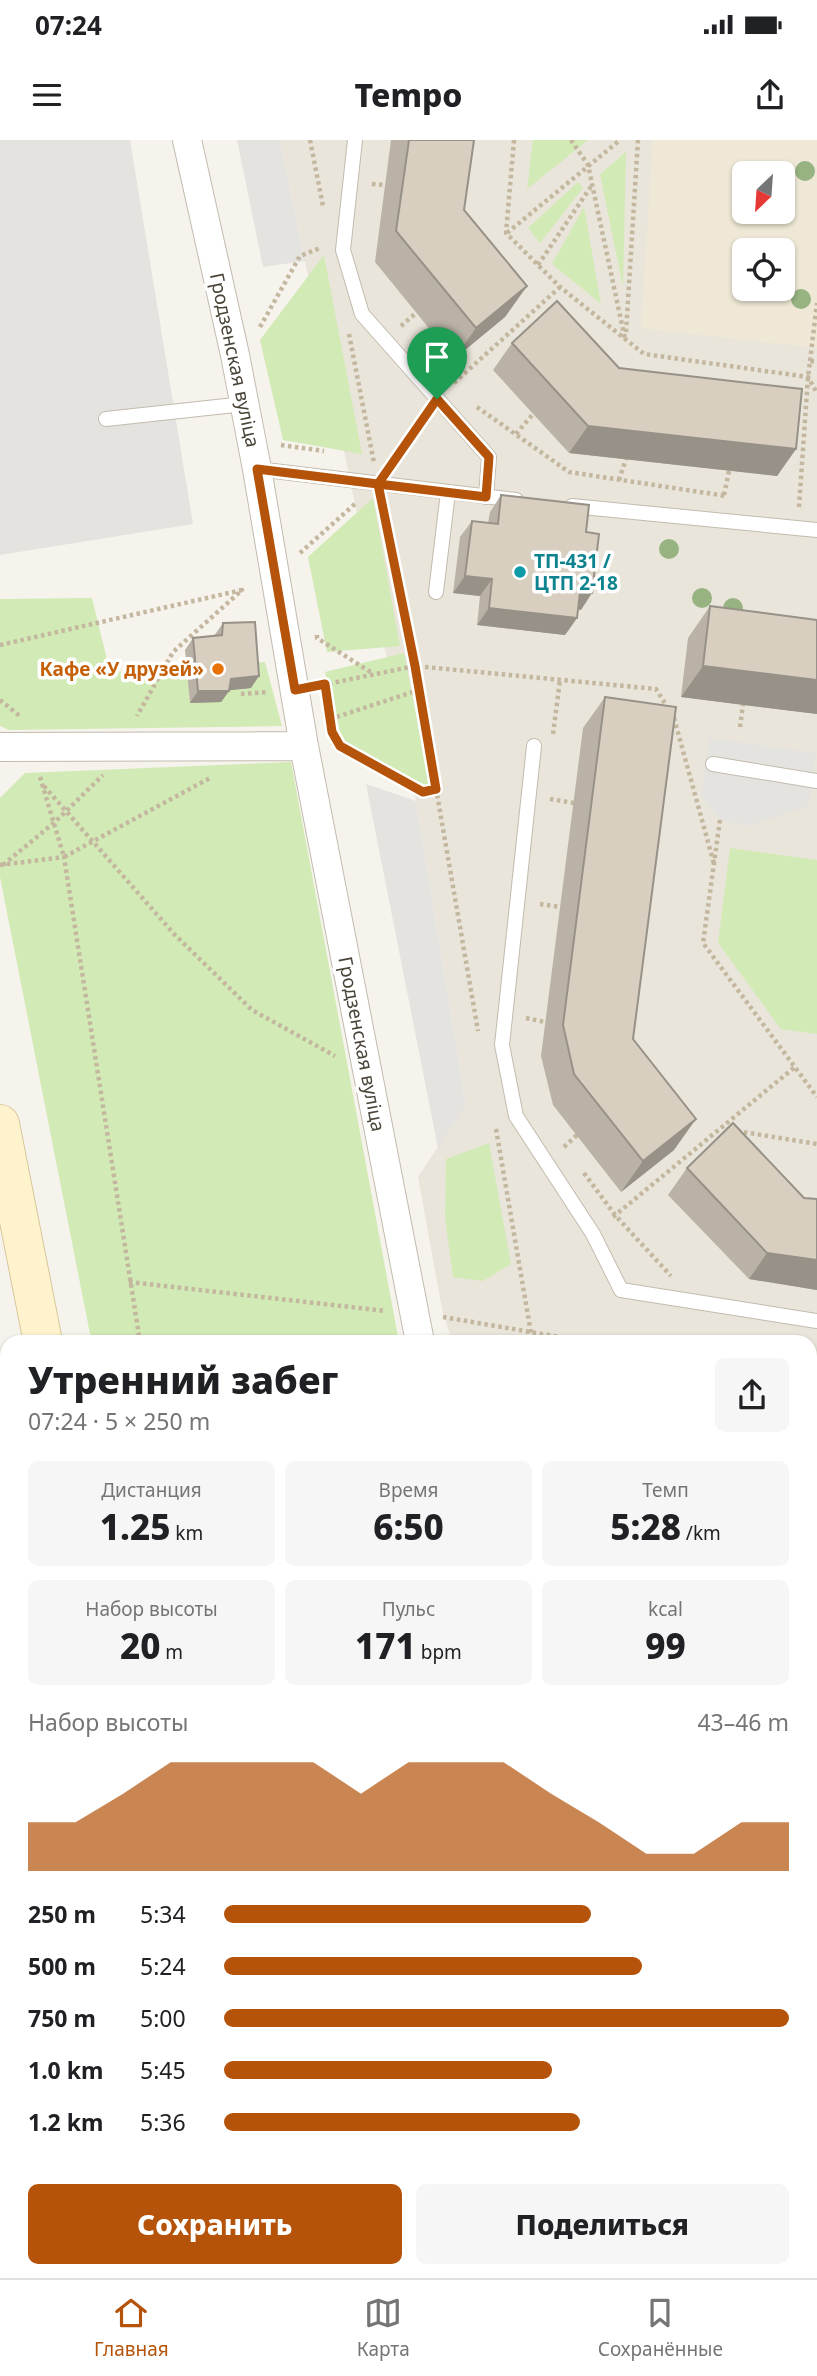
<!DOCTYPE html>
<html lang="ru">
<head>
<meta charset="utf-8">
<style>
  :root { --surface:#fff; --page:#f6f6f6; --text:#202124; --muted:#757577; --line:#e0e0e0; --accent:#b45309 }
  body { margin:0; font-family:"Noto Sans",sans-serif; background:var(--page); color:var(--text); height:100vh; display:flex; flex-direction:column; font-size:26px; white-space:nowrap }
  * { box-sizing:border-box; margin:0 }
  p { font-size:23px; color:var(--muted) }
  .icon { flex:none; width:38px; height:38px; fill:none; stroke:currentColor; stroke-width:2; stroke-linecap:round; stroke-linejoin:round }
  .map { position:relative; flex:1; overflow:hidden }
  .side { position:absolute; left:0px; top:1195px; width:817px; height:943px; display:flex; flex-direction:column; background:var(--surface); border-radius:21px 21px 0 0; box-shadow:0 2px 5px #0004 }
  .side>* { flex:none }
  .needle { width:46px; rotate:205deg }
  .buttons { position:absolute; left:732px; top:21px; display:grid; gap:14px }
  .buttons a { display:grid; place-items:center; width:63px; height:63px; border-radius:10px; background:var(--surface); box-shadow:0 2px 5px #0004; font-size:35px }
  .pin { position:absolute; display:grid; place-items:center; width:60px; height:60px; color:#fff; margin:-72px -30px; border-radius:50% 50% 50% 0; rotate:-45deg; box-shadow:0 0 7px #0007 }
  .pin .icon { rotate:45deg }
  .round { display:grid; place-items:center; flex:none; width:74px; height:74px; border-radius:10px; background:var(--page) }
  .summary { display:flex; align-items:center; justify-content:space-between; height:119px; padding:0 28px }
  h1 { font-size:38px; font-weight:800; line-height:52px }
  .figures { display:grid; grid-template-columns:repeat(3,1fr); gap:10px; height:119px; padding:7px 28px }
  .figures div { display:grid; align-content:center; border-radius:10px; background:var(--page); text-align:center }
  .figures b { font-size:35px; font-weight:800 }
  .figures small { font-size:19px; font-weight:400 }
  .figures p { font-size:19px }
  .chart { height:196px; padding:14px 28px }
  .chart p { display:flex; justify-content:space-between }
  .chart svg { width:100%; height:126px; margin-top:7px; fill:var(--accent); opacity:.7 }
  .cta { display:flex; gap:14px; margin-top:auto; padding:14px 28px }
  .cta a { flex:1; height:80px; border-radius:10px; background:var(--accent); color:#fff; font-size:28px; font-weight:800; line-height:80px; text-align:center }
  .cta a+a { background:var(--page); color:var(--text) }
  ul { padding:0 28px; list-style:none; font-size:23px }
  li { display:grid; grid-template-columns:112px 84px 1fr; align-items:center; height:52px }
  li i { height:18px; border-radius:9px; background:var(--accent) }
  .status { display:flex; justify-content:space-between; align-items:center; height:49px; padding:0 35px; background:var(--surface); direction:ltr }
  .status svg { height:19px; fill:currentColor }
  header { display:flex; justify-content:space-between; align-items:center; height:91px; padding:0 28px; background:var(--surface); font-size:32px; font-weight:800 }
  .dock { display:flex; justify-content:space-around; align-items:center; height:98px; border-top:2px solid var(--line); background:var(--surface); font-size:19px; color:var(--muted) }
  .dock a { display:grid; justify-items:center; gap:4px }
  .dock .on { color:var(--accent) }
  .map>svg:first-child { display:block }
</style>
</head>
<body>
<div class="status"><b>07:24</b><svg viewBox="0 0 49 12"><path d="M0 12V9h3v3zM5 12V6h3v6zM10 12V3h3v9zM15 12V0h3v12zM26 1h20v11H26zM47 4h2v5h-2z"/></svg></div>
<header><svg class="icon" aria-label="menu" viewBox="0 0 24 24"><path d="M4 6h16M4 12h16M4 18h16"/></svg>Tempo<svg class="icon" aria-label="share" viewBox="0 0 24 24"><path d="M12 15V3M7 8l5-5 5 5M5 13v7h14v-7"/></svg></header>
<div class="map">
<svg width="817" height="2138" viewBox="0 0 817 2138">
  <rect width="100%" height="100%" fill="#f6f3ec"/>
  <path fill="#eae5da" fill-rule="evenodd" d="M280 0H817V1229L810 1228V1202H452L442 1169 418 1037 466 964 416 661ZM744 33H782V72H744ZM744 110H782V149H744Z"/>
  <path fill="#e6e2dd" d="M7 1617V2132H113L115 2138H0V1618Z"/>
  <path fill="#efe8d6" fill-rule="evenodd" d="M653 0H817V208L641 188ZM744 33H782V72H744ZM744 110H782V149H744Z"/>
  <path fill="#d2eab5" d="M533 0H588L527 49Z
    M626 12 623 147 600 34Z
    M578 42 583 48 540 103 528 88Z
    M584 67 601 164 552 124Z
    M324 115 362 314 283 300 260 200Z
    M373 358 400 506 327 512 308 417Z
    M92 458 110 532 265 522 282 586 9 590 0 586V459Z
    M404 513 430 647 413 645 344 607 325 532Z
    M291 622 399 1202H99L90 1194 0 737V658L25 633Z
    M730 708 817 720V894L781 889 718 803Z
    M489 1003 511 1124 483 1141 453 1137 445 1078 446 1019Z
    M810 2124H817V2138H691L650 2133 810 2132Z
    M263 2132H409L404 2138H270Z"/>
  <path fill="#e5e3e0" d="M0 0H130L193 384 0 415Z
    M237 0H280L305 121 263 127Z
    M709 598 816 613 809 666 749 686 720 680 701 655Z
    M366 644 416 661 466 965 438 1008Z"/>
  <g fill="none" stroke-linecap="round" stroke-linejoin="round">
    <g stroke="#c2bbae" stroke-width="16">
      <path id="service" d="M355 0 343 110 362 174 489 317 486 357
        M106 279 244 264
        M257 329 516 360
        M572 366 817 390
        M436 452 448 352
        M534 606 502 905 516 976 593 1094 621 1150 817 1181
        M713 624 817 641"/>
    </g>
    <g stroke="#c2bbae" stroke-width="30">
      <path id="minor" d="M187 0 235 215 257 329 304 606 420 1202
        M0 607 304 606"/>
    </g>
    <g stroke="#d6c79b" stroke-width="40">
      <path id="secondary" d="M0 984 43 1202
        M810 1346 817 1347
        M810 2100 817 2101
        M217 2132 220 2138
        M449 2138 452 2132"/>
    </g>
    <path stroke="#c4b79f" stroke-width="4.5" stroke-dasharray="3.5 3.5" stroke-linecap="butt" d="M310 0 323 66
      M514 0 506 93 560 147 644 214 808 237 817 253
      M571 0 588 25 625 199
      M372 44 385 45
      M507 93 620 0
      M538 125 592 45
      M401 186 416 173
      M260 187 300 116 320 108
      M626 192 638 0
      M349 194 374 323
      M810 221 817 163
      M454 243 560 147
      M477 267 569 332 726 356
      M516 294 533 274
      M281 305 324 311
      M392 323 425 276
      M619 340 626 319
      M724 355 729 331
      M383 366 419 550 478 891
      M799 367 808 237 810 221 817 222
      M300 413 356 363
      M317 495V498L372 533
      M0 505 242 450 173 512 137 576
      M322 545 415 526 656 549 674 578 714 724
      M241 554 268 552
      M0 560 21 577
      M330 579 419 550
      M740 587 743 565
      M553 594 560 540
      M334 595 340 606 400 641 423 652 436 649
      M40 637 64 717 210 638
      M44 646 175 795 252 870 335 916
      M550 659 574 663
      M720 680 703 803 817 957
      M0 725 64 717 140 1202
      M3 725 55 682 103 635
      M540 764 560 767
      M526 878 545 882
      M496 989 531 1193V1202
      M737 991 817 1004
      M564 1007 577 995
      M584 1033 615 1075 671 1136
      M613 1077 796 926
      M129 1142 386 1171
      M443 1177 589 1202
      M810 1237 817 1238
      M810 1301 817 1302
      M0 1492 7 1536
      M810 1954H817
      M810 2026 817 2027
      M129 2132 130 2138
      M632 2138 633 2132"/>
    <use href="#service" stroke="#fff" stroke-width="14"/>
    <use href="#minor" stroke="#fff" stroke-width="28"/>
    <use href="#secondary" stroke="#fff3cd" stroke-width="38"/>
  </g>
  <g fill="#97b381">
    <circle cx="805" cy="31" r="10"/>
    <circle cx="801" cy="159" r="10"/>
    <circle cx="669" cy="409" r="10"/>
    <circle cx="702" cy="458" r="10"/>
    <circle cx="733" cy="468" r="10"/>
  </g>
  <path fill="#bab2a6" d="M391 0H474L464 70 527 146 505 177 454 219 375 122Z
    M512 203 619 228 796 309 777 336 569 313 493 230Z
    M501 355 586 392 581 470 578 469 577 478 565 495 477 485 480 456 453 453 460 397 472 381 488 383 490 372Z
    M710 466 817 480V574L681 557 688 498Z
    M223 483 251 548 230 550 221 562 190 563 185 510 193 498 214 496Z
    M605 557 633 899 674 1010 621 1052 553 965 541 916 583 588Z
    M687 1028 804 1058 817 1059V1150L749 1139 668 1055Z"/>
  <path fill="#979187" d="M527 146 505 177 454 219 476 188Z
    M588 286 796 309 777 336 569 313Z
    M465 436 492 439 480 456 453 453Z
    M580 452 592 453 581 470 568 468Z
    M489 468 577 478 565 495 477 485Z
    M703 526 817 540V574L681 557Z
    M259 536 251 548 223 551 231 539Z
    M198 551H229L221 562 190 563Z
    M696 979 674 1010 621 1052 643 1021Z
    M767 1113 817 1120V1150L749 1139Z
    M817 1900V1908L810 1914V1905Z"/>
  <path fill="#d8cfc1" stroke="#979187" stroke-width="2" d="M409 0H474L464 70 527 146 476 188 396 91Z
    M557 161 619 228 802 249 796 309 588 286 512 203Z
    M501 355 589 365 586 392 599 394 592 453 580 452 577 478 489 468 492 439 465 436 472 381 498 384Z
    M710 466 817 480V540L703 526Z
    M255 482 259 536 231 539 229 551H198L193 498 222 495 223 483Z
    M605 557 676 567 633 899 696 979 643 1021 574 934 563 885Z
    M733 983 804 1058 817 1059V1120L767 1113 687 1028Z
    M817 1461V1900L810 1905V1466Z"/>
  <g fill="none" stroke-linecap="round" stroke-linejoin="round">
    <g stroke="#fff" stroke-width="14">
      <path id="route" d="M437 259 378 344 257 329 295 550 325 544 332 592 340 606 423 652 436 649 415 526 378 344 486 357 489 317 437 259"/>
    </g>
    <use href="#route" stroke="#b45309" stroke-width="9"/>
  </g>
  <circle fill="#0f9aa8" stroke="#fff" stroke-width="2.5" cx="520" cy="432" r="7"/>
  <circle fill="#e8710a" stroke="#fff" stroke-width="2.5" cx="218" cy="529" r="7"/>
  <g text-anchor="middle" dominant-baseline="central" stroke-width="7" stroke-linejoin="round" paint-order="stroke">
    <g font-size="19" fill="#4b4439" stroke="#fff">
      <text transform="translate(235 220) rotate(78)">Гродзенская вуліца</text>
      <text transform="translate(362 904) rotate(79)">Гродзенская вуліца</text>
    </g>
    <g font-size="19" font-weight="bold" fill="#0d838f" stroke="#fff" text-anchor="start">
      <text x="534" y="421">ТП-431 /<tspan x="534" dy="22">ЦТП 2-18</tspan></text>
    </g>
    <g font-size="19" font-weight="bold" fill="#c56008" stroke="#fff" text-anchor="end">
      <text x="204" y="529">Кафе «У друзей»</text>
    </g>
  </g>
</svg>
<div class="buttons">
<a><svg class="needle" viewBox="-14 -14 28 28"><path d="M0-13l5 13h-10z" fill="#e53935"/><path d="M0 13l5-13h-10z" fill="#757577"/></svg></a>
<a><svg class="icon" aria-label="locate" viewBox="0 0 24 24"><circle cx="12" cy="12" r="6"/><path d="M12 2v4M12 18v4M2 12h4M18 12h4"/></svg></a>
</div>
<div class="pin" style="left:437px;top:259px;background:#1e9e55"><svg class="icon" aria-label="arrive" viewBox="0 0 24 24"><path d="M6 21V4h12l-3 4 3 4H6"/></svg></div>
<section class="side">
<div class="summary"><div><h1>Утренний забег</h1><p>07:24 · 5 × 250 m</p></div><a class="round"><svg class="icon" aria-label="share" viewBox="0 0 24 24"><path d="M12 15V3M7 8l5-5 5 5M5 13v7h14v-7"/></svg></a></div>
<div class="figures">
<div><p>Дистанция</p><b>1.25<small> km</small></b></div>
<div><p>Время</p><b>6:50</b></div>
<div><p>Темп</p><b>5:28<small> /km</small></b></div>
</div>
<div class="figures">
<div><p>Набор высоты</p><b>20<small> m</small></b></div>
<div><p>Пульс</p><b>171<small> bpm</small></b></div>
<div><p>kcal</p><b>99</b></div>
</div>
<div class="chart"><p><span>Набор высоты</span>43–46 m</p>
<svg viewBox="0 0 160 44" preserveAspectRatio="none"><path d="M0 44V27L10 27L20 17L30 6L40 6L50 6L60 6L70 17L80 6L90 6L100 6L110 17L120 27L130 38L140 38L150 27L160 27V44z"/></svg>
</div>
<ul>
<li><b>250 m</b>5:34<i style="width:65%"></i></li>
<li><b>500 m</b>5:24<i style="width:74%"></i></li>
<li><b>750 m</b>5:00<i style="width:100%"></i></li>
<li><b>1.0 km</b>5:45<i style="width:58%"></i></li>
<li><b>1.2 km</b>5:36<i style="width:63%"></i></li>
</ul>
<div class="cta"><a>Сохранить</a><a>Поделиться</a></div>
</section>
</div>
<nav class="dock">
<a class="on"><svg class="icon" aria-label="home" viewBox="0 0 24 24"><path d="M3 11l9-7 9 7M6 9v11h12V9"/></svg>Главная</a>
<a><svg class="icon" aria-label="map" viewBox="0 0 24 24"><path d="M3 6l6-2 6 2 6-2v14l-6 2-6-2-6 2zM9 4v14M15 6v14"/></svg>Карта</a>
<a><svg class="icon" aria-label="saved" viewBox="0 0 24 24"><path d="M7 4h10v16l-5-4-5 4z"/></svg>Сохранённые</a>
</nav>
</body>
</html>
